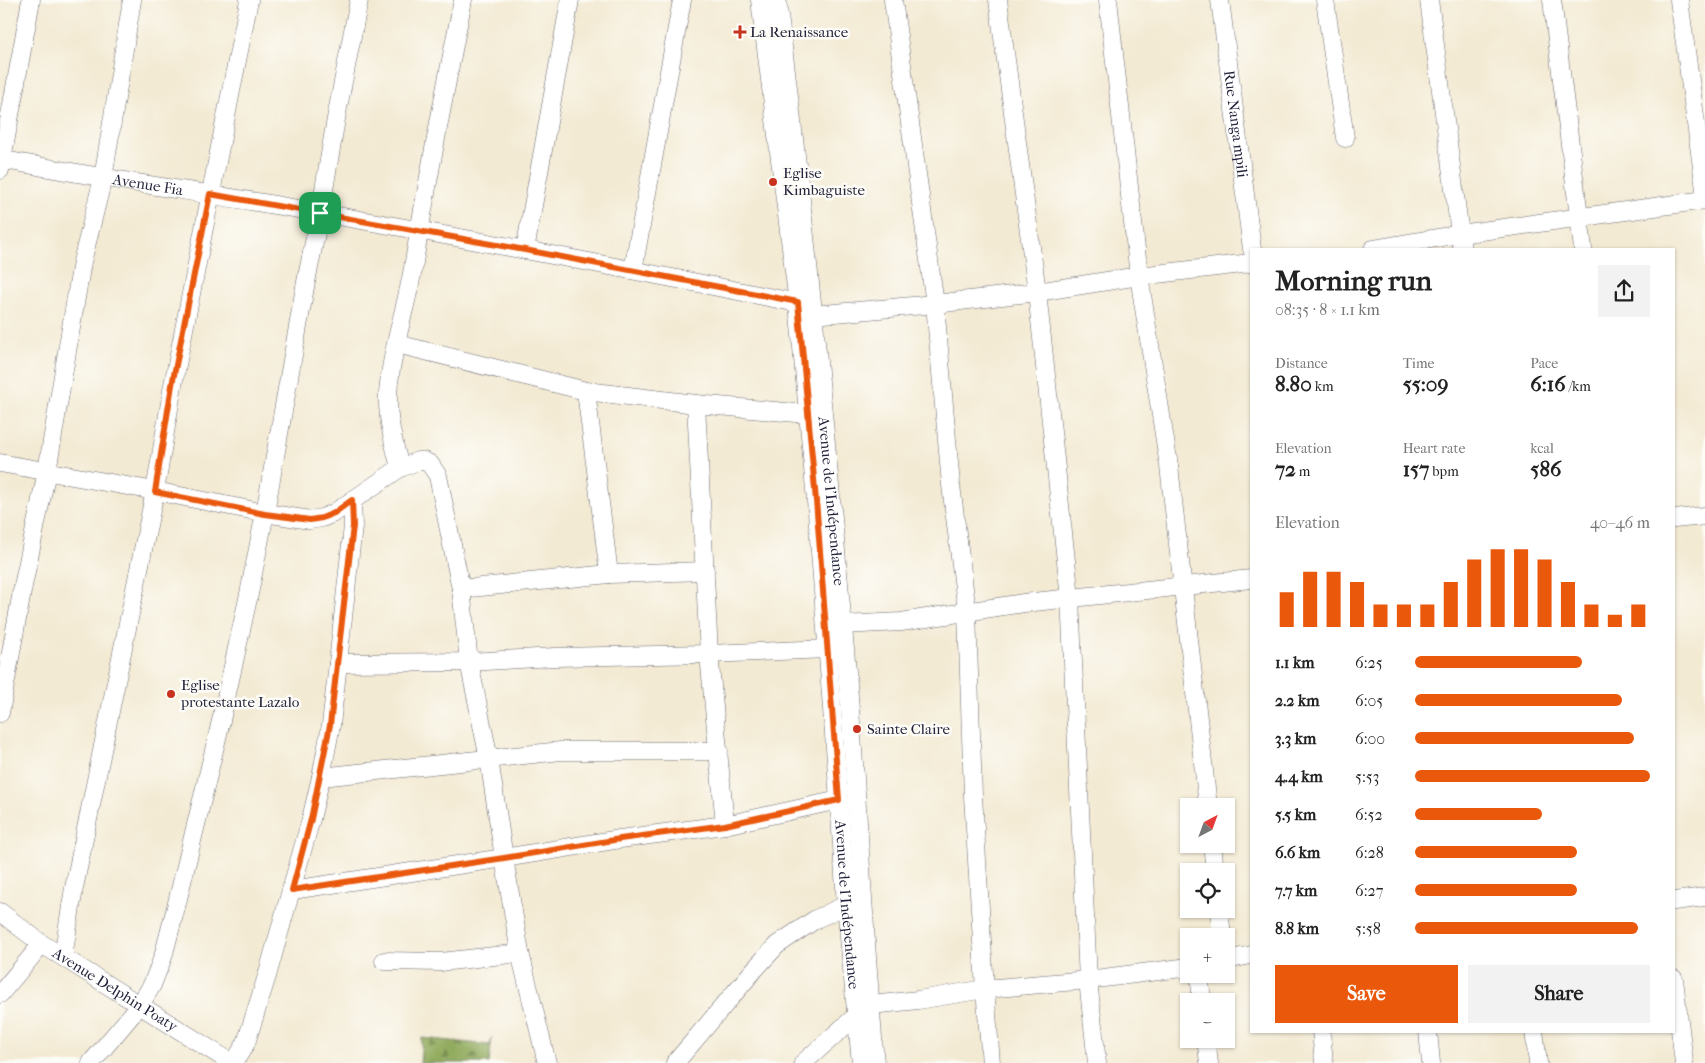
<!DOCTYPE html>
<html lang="en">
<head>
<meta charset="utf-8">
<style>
  :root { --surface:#fff; --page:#f2f2f2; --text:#222; --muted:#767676; --accent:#ea580c }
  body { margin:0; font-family:"IM FELL French Canon",serif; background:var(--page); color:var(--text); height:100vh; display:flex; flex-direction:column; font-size:19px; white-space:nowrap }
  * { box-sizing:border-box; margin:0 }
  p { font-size:16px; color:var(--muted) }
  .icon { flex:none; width:28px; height:28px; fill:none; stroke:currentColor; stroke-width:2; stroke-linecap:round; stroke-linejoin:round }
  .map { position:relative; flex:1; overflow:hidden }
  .side { position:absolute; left:1250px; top:248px; width:425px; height:785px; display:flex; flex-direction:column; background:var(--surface); border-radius:0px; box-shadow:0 1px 4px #0004 }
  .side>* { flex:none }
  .needle { width:32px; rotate:41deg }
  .buttons { position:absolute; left:1180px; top:798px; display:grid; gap:10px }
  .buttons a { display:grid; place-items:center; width:55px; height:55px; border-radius:0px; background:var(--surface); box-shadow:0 1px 4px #0004; font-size:25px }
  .pin { position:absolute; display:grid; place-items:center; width:42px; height:42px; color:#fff; margin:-21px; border-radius:10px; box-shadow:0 2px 8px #0006 }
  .round { display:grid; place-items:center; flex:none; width:52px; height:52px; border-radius:0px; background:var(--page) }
  .headline { display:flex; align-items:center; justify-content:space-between; height:85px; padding:0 25px }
  h1 { font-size:28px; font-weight:700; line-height:38px }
  .metrics { display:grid; grid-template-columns:repeat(3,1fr); gap:8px; height:85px; padding:5px 25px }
  .metrics div { display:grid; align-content:center }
  .metrics b { font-size:21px; font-weight:700 }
  .metrics small { font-size:14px; font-weight:400 }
  .metrics p { font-size:14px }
  .chart { height:140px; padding:10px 25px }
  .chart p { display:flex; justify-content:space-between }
  .chart svg { width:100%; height:90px; margin-top:5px; stroke:var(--accent); stroke-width:6 }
  .button { display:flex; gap:10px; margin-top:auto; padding:10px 25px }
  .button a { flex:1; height:58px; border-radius:0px; background:var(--accent); color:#fff; font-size:20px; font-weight:700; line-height:58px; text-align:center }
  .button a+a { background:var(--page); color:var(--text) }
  ul { padding:0 25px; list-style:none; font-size:16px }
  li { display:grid; grid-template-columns:80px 60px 1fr; align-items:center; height:38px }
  li i { height:12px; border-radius:6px; background:var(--accent) }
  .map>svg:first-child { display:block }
</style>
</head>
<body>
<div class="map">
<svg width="1705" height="1063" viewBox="0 0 1705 1063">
  <defs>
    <pattern id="forest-firs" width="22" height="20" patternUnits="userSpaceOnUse" patternTransform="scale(1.25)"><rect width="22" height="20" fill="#91ab5d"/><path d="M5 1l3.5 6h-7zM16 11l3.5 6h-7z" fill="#768b4e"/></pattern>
  </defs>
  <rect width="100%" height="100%" fill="#fdfcf7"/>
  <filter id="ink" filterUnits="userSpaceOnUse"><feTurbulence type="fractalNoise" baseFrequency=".02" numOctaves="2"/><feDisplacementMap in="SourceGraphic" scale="10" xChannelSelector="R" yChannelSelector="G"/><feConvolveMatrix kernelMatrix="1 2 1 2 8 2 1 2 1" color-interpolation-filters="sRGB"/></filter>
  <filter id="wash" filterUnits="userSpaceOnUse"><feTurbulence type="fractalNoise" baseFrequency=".0096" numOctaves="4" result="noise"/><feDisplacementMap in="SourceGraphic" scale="20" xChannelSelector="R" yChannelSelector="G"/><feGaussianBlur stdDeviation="1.12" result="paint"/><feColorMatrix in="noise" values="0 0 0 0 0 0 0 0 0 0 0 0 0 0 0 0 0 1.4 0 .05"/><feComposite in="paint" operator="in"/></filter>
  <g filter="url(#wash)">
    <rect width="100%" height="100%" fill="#f3ead3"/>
    <path fill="url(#forest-firs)" stroke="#5a664c" d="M492 1037 489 1063H420L422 1038 490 1045Z"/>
  </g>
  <g filter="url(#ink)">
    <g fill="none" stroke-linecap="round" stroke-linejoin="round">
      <g stroke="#6b6870" stroke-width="19">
        <g id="minor">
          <path id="s1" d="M760 0 798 303 817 512 839 800 846 905 861 1063"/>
          <path id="s2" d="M777 0C806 223 827 448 847 672 858 802 864 933 875 1063"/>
          <path d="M893 0 935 304 951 485 967 612 973 796 985 989 991 1063"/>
          <path d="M998 0 1037 292 1070 598 1088 980 1097 1063"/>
          <path d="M1108 0 1139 276 1169 466 1208 806"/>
          <path id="s3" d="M1220 0 1252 249"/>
          <path d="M1325 0 1345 138"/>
          <path d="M1429 0 1462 249"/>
          <path d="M1552 0 1583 249"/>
          <path d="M1679 0 1705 189"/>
          <path id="s4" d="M0 159C107 180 214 194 321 213 481 241 639 271 798 303"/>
          <path d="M0 170 31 0"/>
          <path d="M1373 249 1460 234 1705 200"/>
          <path d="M525 250 570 0"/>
          <path d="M633 270 682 0"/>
          <path d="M813 315 935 304 1037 292 1139 276 1251 263"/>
          <path d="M397 344 586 391 696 404 808 414"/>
          <path d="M586 391 609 574"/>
          <path d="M696 404 709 654 725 825"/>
          <path d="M0 463 155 491 265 513 310 520 322 518 334 513 400 468 418 461H424L430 464 438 476 461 589 469 662 489 759 504 858 520 953 547 1063"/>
          <path d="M400 468C394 444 387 419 388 394 391 351 406 309 413 268 428 178 445 89 463 0"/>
          <path d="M1674 519 1705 516"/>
          <path d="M461 589 609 574 705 571"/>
          <path d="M842 625 901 622 1024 603 1251 579"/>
          <path d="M338 663 469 662 555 657 709 654 828 649"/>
          <path d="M0 713 23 586 47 471 82 262 103 178 132 0"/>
          <path d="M321 777 561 751H719"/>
          <path d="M1212 844 1215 871"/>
          <path d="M292 890 504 858 620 839 725 825 839 800"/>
          <path d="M1674 901 1705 897"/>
          <path d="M1219 909 1222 936"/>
          <path id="s5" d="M0 912 42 944 232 1063"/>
          <path d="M63 957 74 888 155 491 173 385 249 0"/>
          <path d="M1226 960 1251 955"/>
          <path d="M384 961 441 962 520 953"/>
          <path d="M1199 974 1202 1001"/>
          <path d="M1674 979 1684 1063"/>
          <path d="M0 994 42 944"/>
          <path d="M871 1005 918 1000 985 989 1088 980 1189 967"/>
          <path d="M1321 1031 1324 1063"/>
          <path d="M1428 1031 1431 1063"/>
          <path d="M1534 1031 1538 1063"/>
          <path d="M1206 1039 1209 1063"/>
          <path d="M91 1063 140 1005 152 985 163 957 175 911 218 734 249 594 265 513 305 287 320 213 337 113 359 0"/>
          <path d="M231 1063 238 1056 246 1043 267 976 311 819 321 777 331 725 338 663 353 526 352 500"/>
          <path d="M675 1063 754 970 777 945 816 919 846 905"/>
          <path d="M803 1063 857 1015"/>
        </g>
      </g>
      <use href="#minor" stroke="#fff" stroke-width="18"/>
    </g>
  </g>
  <g fill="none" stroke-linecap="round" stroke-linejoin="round" filter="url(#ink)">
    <g stroke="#fff" stroke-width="10">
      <path id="route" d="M210 194 525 250 798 302 817 512 839 800 725 825 620 839 504 858 292 890 311 819 330 725 353 526 352 500 334 513 322 518 310 520 265 514 155 492 172 385Z"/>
    </g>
    <use href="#route" stroke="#ea580c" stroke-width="6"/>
  </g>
  <g fill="#c8321e" stroke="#fdfcf7" stroke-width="2">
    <path d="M737.5 24.5h5v5h5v5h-5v5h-5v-5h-5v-5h5z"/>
    <circle cx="773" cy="182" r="5"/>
    <circle cx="171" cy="694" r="5"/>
    <circle cx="857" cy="729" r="5"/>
  </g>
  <g text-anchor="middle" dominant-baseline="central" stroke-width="5" stroke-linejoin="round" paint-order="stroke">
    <g font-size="15" fill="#22223b" stroke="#fdfcf7" text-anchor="start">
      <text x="750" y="32">La Renaissance</text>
      <text x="783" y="173">Eglise<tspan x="783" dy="17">Kimbaguiste</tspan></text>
      <text x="181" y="685">Eglise<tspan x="181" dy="17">protestante Lazalo</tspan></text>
      <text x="867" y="729">Sainte Claire</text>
    </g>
    <g font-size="15" fill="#22223b" stroke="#fdfcf7">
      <text stroke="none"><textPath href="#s3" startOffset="125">Rue Nanga mpili</textPath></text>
      <text stroke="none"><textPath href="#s4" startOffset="150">Avenue Fia</textPath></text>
      <text stroke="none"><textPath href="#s2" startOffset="504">Avenue de l'Indépendance</textPath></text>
      <text stroke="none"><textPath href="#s1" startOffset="909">Avenue de l'Indépendance</textPath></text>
      <text stroke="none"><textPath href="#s5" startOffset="139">Avenue Delphin Poaty</textPath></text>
    </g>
  </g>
</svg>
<div class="buttons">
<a><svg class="needle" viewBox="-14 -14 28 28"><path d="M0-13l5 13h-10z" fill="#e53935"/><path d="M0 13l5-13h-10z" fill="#767676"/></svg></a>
<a><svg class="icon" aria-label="locate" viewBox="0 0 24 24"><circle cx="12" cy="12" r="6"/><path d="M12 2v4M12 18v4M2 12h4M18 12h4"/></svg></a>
<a>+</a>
<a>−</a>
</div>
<div class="pin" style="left:320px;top:213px;background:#1e9e55"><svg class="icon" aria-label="arrive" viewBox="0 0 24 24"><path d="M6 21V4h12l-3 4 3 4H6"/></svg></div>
<section class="side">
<div class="headline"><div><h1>Morning run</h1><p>08:35 · 8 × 1.1 km</p></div><a class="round"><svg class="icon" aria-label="share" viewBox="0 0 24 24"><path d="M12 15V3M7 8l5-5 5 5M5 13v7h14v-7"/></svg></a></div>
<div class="metrics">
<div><p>Distance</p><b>8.80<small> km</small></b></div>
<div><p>Time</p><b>55:09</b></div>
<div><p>Pace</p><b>6:16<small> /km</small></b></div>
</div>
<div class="metrics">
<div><p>Elevation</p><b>72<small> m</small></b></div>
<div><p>Heart rate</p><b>157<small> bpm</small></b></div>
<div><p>kcal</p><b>586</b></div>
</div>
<div class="chart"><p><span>Elevation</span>40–46 m</p>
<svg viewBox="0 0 160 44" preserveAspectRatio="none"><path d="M5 44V27M15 44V17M25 44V17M35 44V22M45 44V33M55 44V33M65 44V33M75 44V22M85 44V11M95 44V6M105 44V6M115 44V11M125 44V22M135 44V33M145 44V38M155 44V33"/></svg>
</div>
<ul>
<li><b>1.1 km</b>6:25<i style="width:71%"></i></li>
<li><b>2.2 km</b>6:05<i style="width:88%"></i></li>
<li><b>3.3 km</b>6:00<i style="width:93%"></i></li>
<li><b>4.4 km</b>5:53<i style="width:100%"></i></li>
<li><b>5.5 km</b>6:52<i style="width:54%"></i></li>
<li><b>6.6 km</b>6:28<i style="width:69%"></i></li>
<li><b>7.7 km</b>6:27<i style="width:69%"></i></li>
<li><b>8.8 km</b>5:58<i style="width:95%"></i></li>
</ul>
<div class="button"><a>Save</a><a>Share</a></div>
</section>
</div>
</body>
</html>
